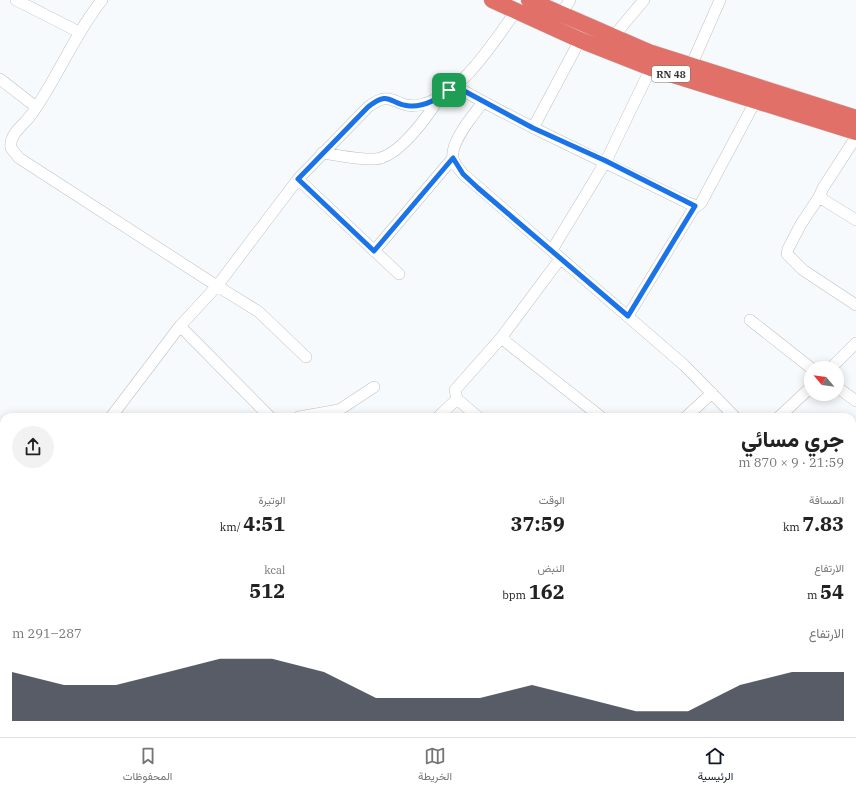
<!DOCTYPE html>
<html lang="ar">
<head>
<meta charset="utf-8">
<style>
  :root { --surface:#fff; --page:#f2f2f2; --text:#222; --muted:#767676; --line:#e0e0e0; --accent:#111827 }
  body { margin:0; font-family:"IBM Plex Serif",Vazirmatn,serif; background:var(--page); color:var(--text); direction:rtl; height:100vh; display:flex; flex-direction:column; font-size:15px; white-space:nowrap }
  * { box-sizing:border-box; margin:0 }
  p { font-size:13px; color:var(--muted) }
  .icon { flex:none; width:22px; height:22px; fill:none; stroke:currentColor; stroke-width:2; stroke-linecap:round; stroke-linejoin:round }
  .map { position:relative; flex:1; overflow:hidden; direction:ltr }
  .side { position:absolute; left:0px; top:413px; width:856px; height:324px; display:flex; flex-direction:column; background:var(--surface); border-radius:12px 12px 0 0; box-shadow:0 2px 10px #0003; direction:rtl }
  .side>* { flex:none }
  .needle { width:26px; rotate:299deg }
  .controls { position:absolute; left:804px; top:361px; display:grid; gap:8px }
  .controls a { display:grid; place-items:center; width:40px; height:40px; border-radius:50%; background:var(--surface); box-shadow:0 2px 10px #0003; font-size:20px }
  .pin { position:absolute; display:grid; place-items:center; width:34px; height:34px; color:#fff; margin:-17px; border-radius:8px; box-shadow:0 2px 6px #0006 }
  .round { display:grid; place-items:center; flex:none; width:42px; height:42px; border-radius:21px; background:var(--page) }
  .head { display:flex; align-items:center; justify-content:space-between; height:68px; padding:0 12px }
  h1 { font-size:22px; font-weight:800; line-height:30px }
  .figures { display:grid; grid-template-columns:repeat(3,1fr); gap:6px; height:68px; padding:4px 12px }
  .figures div { display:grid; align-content:center }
  .figures b { font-size:20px; font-weight:800 }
  .figures small { font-size:11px; font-weight:400 }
  .figures p { font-size:11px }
  .chart { height:112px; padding:8px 12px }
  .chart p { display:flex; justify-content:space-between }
  .chart svg { width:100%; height:72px; margin-top:4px; fill:var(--accent); opacity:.7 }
  .menu { display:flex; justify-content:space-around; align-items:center; height:56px; border-top:1px solid var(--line); background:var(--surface); font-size:11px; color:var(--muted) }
  .menu a { display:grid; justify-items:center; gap:2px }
  .menu .selected { color:var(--accent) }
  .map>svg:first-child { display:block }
</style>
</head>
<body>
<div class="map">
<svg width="856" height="737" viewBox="0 0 856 737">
  <rect width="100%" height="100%" fill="#f7fafc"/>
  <path fill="#feecdb" d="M856 458V486L852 482V462Z"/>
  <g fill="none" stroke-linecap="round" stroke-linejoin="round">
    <g stroke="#bfc1c3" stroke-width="12">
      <path id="minor" d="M16 0 79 32
        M102 0C74 35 57 79 31 115 23 126 9 134 11 148L19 158 217 286 180 326 111 417
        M561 14 570 0
        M613 37 644 0
        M691 66 720 0
        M0 79 36 107
        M455 86C530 129 610 164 688 203L697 206 701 203 755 102
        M483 102C474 114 450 142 453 158 454 164 459 169 463 174L684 365 735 417
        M533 128 580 40
        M856 137 823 188 819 197 856 220
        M322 153C338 155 360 160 375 159 398 158 428 116 439 98
        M298 179 399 274
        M819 197 801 224 788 249 787 254 803 270 856 305
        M552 250 606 161 651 68
        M374 251 453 158
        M628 316 695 206
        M750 320 811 368
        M180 326 270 417
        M501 338 601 417
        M306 357 259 312 217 286 298 179 368 107C394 87 395 110 419 105 460 97 493 43 516 11
        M831 368 856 343
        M837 387 856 401
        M299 417 339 410 374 387
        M438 417 457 399
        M478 417 457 399 455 390 501 338 560 259
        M686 417 712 393
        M779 417 811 387
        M0 445 4 447
        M852 454 856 450
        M852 490 856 494
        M0 531 4 526
        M0 606 4 609
        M852 713 856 707
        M0 717 4 713
        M62 733 73 737
        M474 733 480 737
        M86 737 87 733
        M183 737 185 733
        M562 737 565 733
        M665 737 669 733
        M837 737 839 733"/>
    </g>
    <g stroke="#d7d7d8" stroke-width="17">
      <path id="highway" d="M492 0 580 40 651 68 856 132
        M529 0 649 52 856 118"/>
    </g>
    <use href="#minor" stroke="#fff" stroke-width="11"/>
    <use href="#highway" stroke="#e17068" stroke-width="16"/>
  </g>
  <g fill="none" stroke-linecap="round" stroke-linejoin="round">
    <g stroke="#fff" stroke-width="8">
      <path id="route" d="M455 86 533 128 606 161 695 206 628 316 478 188 463 174 453 158 374 251 298 179 368 107C391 89 389 105 410 106 427 107 443 96 455 86Z"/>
    </g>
    <use href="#route" stroke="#1a73e8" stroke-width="5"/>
  </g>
  <g text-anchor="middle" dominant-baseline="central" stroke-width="3.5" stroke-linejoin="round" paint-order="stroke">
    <rect fill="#fff" stroke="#747475" stroke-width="1" x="652" y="66" width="38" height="16" rx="3"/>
    <g font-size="10" font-weight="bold" fill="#38393a">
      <text x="671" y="74">RN 48</text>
    </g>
  </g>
</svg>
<div class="controls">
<a><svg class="needle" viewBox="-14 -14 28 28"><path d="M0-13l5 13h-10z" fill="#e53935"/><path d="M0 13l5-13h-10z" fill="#767676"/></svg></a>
</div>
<div class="pin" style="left:449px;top:90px;background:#1e9e55"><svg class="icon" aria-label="arrive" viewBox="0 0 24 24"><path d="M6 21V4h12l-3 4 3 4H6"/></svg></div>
<section class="side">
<div class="head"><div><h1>جري مسائي</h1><p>21:59 · 9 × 870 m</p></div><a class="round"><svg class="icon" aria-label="share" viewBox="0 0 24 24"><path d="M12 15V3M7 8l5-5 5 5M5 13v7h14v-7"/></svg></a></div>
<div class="figures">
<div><p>المسافة</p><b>7.83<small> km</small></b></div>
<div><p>الوقت</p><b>37:59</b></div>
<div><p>الوتيرة</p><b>4:51<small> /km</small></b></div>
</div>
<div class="figures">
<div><p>الارتفاع</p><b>54<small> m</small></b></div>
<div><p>النبض</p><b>162<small> bpm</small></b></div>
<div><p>kcal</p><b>512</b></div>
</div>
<div class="chart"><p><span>الارتفاع</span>287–291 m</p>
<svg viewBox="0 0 160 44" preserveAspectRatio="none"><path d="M0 44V14L10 22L20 22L30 14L40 6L50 6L60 14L70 30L80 30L90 30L100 22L110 30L120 38L130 38L140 22L150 14L160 14V44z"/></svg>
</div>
</section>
</div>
<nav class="menu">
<a class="selected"><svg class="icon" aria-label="home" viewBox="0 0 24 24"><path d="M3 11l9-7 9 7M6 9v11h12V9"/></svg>الرئيسية</a>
<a><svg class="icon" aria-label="map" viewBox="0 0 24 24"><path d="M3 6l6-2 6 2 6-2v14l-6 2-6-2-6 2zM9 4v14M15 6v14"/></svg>الخريطة</a>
<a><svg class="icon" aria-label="saved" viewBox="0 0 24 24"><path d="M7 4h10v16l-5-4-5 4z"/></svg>المحفوظات</a>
</nav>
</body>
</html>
